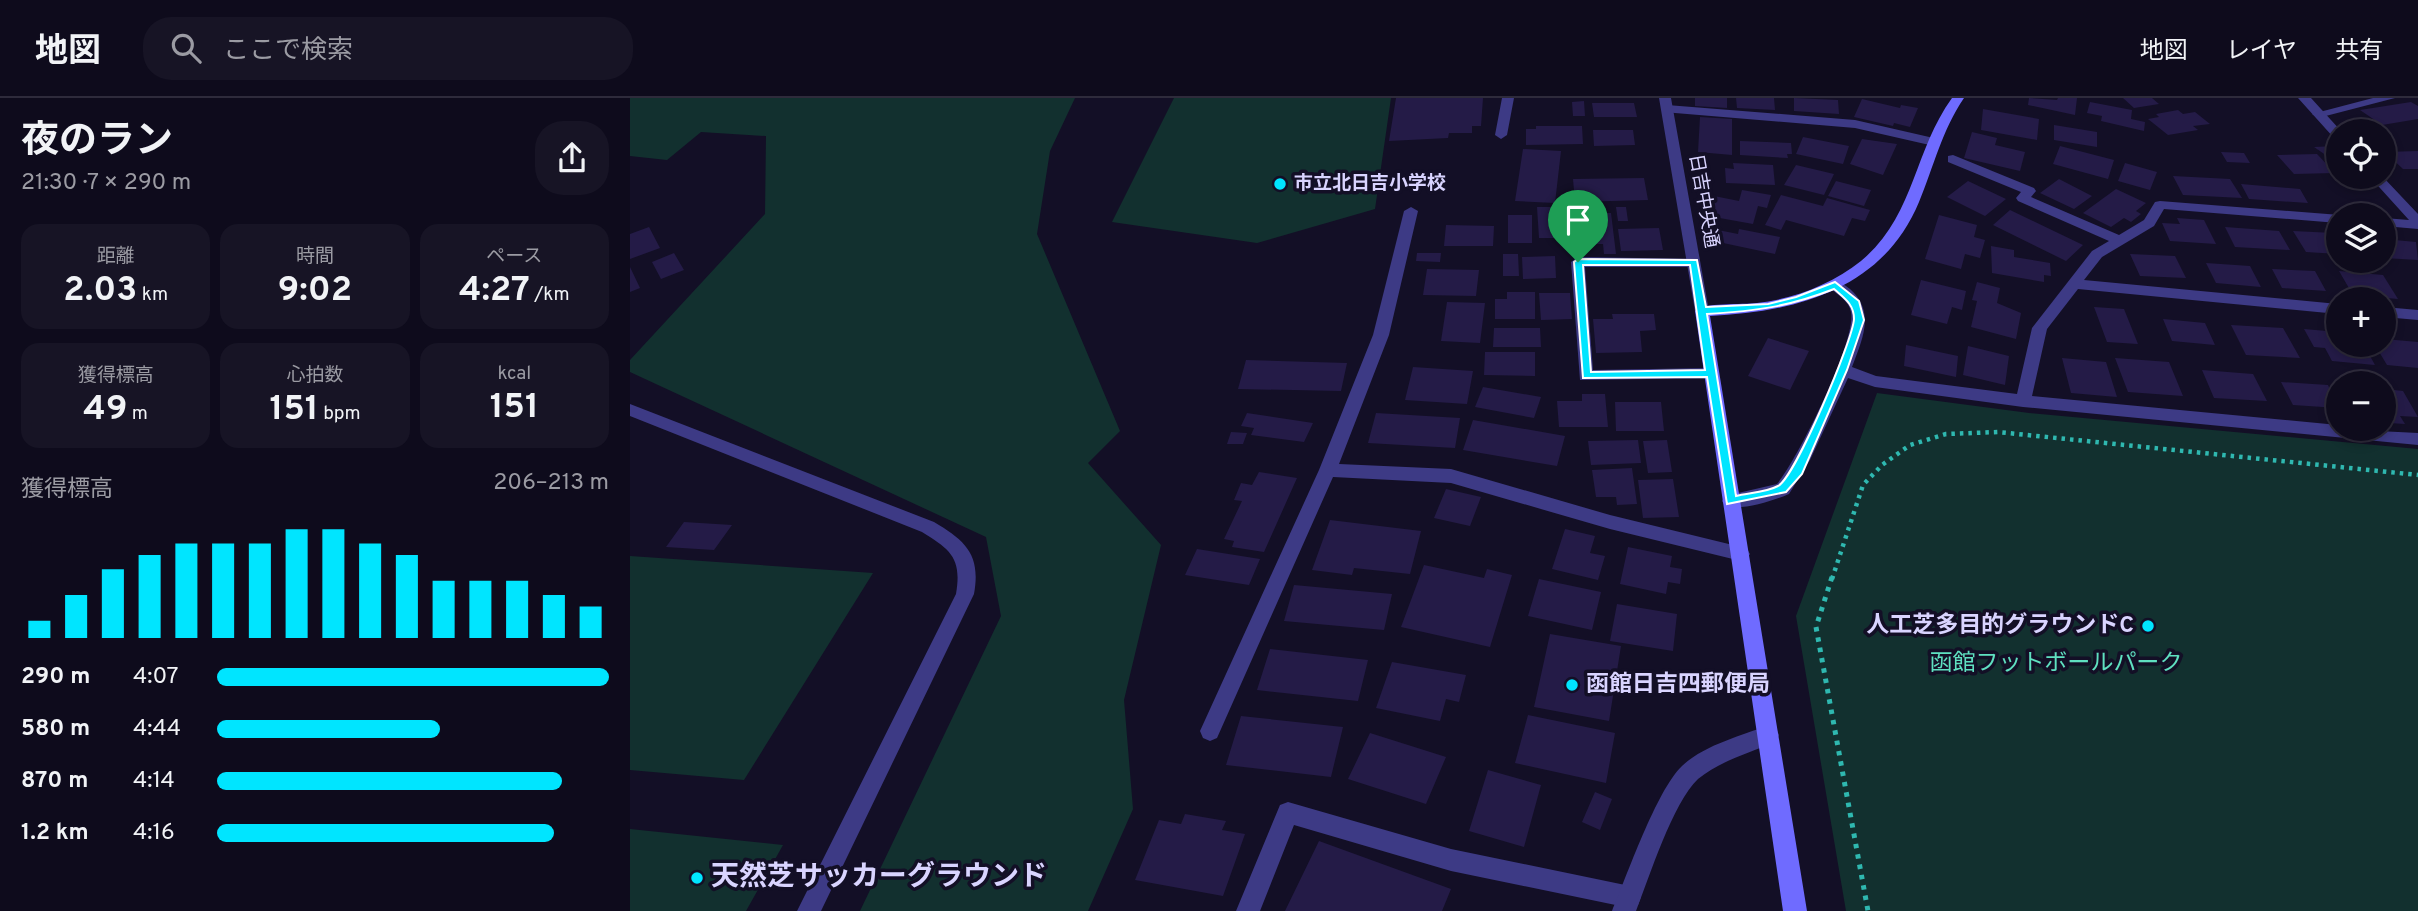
<!DOCTYPE html>
<html lang="ja">
<head>
<meta charset="utf-8">
<style>
  :root { --surface:#0e0b1c; --page:#171425; --text:#f1f3f6; --muted:#9b9ba3; --line:#2e2b3b; --accent:#00e5ff }
  body { margin:0; font-family:Overpass,"Noto Sans JP",sans-serif; background:var(--page); color:var(--text); height:100vh; display:flex; flex-direction:column; font-size:26px; white-space:nowrap }
  * { box-sizing:border-box; margin:0 }
  p { font-size:23px; color:var(--muted) }
  .icon { flex:none; width:38px; height:38px; fill:none; stroke:currentColor; stroke-width:2; stroke-linecap:round; stroke-linejoin:round }
  .map { position:relative; flex:1; overflow:hidden }
  .drawer { display:flex; flex-direction:column; background:var(--surface); width:630px }
  .drawer>* { flex:none }
  .controls { position:absolute; left:1696px; top:21px; display:grid; gap:14px }
  .controls a { display:grid; place-items:center; width:70px; height:70px; border-radius:50%; background:var(--surface); box-shadow:0 4px 10px #0003,0 0 0 2px var(--line); font-size:35px }
  .pin { position:absolute; display:grid; place-items:center; width:60px; height:60px; color:#fff; margin:-72px -30px; border-radius:50% 50% 50% 0; rotate:-45deg; box-shadow:0 0 7px #0007 }
  .pin .icon { rotate:45deg }
  .round { display:grid; place-items:center; flex:none; width:74px; height:74px; border-radius:28px; background:var(--page) }
  .head { display:flex; align-items:center; justify-content:space-between; height:119px; padding:0 21px }
  h1 { font-size:38px; font-weight:700; line-height:52px }
  .metrics { display:grid; grid-template-columns:repeat(3,1fr); gap:10px; height:119px; padding:7px 21px }
  .metrics div { display:grid; align-content:center; border-radius:18px; background:var(--page); text-align:center }
  .metrics b { font-size:35px; font-weight:700 }
  .metrics small { font-size:19px; font-weight:400 }
  .metrics p { font-size:19px }
  .chart { height:196px; padding:14px 21px }
  .chart p { display:flex; justify-content:space-between }
  .chart svg { width:100%; height:126px; margin-top:7px; stroke:var(--accent); stroke-width:6 }
  ul { padding:0 21px; list-style:none; font-size:23px }
  li { display:grid; grid-template-columns:112px 84px 1fr; align-items:center; height:52px }
  li i { height:18px; border-radius:9px; background:var(--accent) }
  header { display:flex; align-items:center; gap:42px; box-sizing:border-box; height:98px; padding:0 35px; background:var(--surface); border-bottom:2px solid var(--line) }
  header strong { font-size:33px }
  nav { display:flex; gap:38px; margin-inline-start:auto; font-size:24px }
  .search { width:490px; height:63px; background:var(--page); display:flex; align-items:center; gap:18px; box-sizing:border-box; padding:0 24px; border-radius:28px; color:var(--muted); font-size:26px }
  main { display:flex; flex:1; min-height:0 }
  .map>svg:first-child { display:block }
</style>
</head>
<body>
<header>
<strong>地図</strong>
<div class="search"><svg class="icon" aria-label="search" viewBox="0 0 24 24"><circle cx="10" cy="10" r="6"/><path d="M15 15l6 6"/></svg>ここで検索</div>
<nav><a>地図</a><a>レイヤ</a><a>共有</a></nav>
</header>
<main>
<section class="drawer">
<div class="head"><div><h1>夜のラン</h1><p>21:30 · 7 × 290 m</p></div><a class="round"><svg class="icon" aria-label="share" viewBox="0 0 24 24"><path d="M12 15V3M7 8l5-5 5 5M5 13v7h14v-7"/></svg></a></div>
<div class="metrics">
<div><p>距離</p><b>2.03<small> km</small></b></div>
<div><p>時間</p><b>9:02</b></div>
<div><p>ペース</p><b>4:27<small> /km</small></b></div>
</div>
<div class="metrics">
<div><p>獲得標高</p><b>49<small> m</small></b></div>
<div><p>心拍数</p><b>151<small> bpm</small></b></div>
<div><p>kcal</p><b>151</b></div>
</div>
<div class="chart"><p><span>獲得標高</span>206–213 m</p>
<svg viewBox="0 0 160 44" preserveAspectRatio="none"><path d="M5 44V38M15 44V29M25 44V20M35 44V15M45 44V11M55 44V11M65 44V11M75 44V6M85 44V6M95 44V11M105 44V15M115 44V24M125 44V24M135 44V24M145 44V29M155 44V33"/></svg>
</div>
<ul>
<li><b>290 m</b>4:07<i style="width:100%"></i></li>
<li><b>580 m</b>4:44<i style="width:57%"></i></li>
<li><b>870 m</b>4:14<i style="width:88%"></i></li>
<li><b>1.2 km</b>4:16<i style="width:86%"></i></li>
</ul>
</section>
<div class="map">
<svg width="1788" height="813" viewBox="0 0 1788 813">
  <rect width="100%" height="100%" fill="#130f26"/>
  <path fill="#12302f" d="M0 0H445L420 53 407 136 490 333 458 365 531 447 494 602 503 711 458 813H230L371 518 356 439 0 274V262L135 116 136 38 71 34 37 62 0 58Z
    M544 0H761L745 111 627 145 482 124Z
    M1247 295 1399 315 1788 351V813H1216L1166 518Z
    M0 458 243 475 114 682 0 672Z
    M0 731 153 747 116 813H0Z"/>
  <path fill="#241b47" d="M766 0H853L851 28H842V35H819L818 40 759 43Z
    M1065 0H1097V10L1065 8Z
    M1106 0H1144L1145 12 1107 10Z
    M1164 0 1208 2 1209 16 1164 13Z
    M1399 0 1427 2 1428 0H1447L1445 17 1398 7Z
    M1493 0H1522L1529 6 1504 10Z
    M1232 1 1270 10 1271 7 1288 10 1280 29 1264 25 1263 28 1224 19Z
    M954 3 955 18H943L942 4Z
    M1460 4 1502 12 1501 21 1515 24 1514 33 1471 23 1472 18 1457 15Z
    M1781 4 1788 8V21L1752 27 1730 12Z
    M962 5H1004L1007 19H964Z
    M1353 11 1409 21 1407 42 1351 32Z
    M1548 12 1553 16 1565 14 1580 26 1563 28 1568 32 1538 37 1518 21 1529 19 1526 16Z
    M1070 19 1102 21V57L1068 54Z
    M1424 27 1467 34V49L1424 42Z
    M906 28H952L953 46 896 47V31H906Z
    M963 32H1003L1005 47 964 48Z
    M1342 34 1367 40 1365 47 1395 54 1390 73 1334 60Z
    M1173 39 1219 48 1213 66 1166 56Z
    M1232 41 1267 46 1253 77 1220 66Z
    M1110 43 1161 45 1162 56H1157L1158 60 1110 57Z
    M1430 48 1484 62 1478 81 1423 66Z
    M1706 48 1708 59 1700 60 1684 49Z
    M893 51 931 53 925 105 885 103Z
    M1788 53V71H1773L1755 54Z
    M1591 54 1614 55 1620 65 1597 64Z
    M1687 56 1705 75 1664 76 1647 57Z
    M1103 65 1143 67 1145 87 1096 85 1095 70 1104 71Z
    M1495 65 1527 74 1520 92 1488 83Z
    M1166 67 1204 76 1194 97 1154 87Z
    M1543 78 1600 81 1612 100 1553 97Z
    M1014 80 1018 102 945 104 943 81Z
    M1429 81 1462 98 1444 111 1410 95Z
    M1206 83 1241 92 1234 108 1198 98Z
    M1338 83 1376 101 1355 118 1317 99Z
    M1611 86 1670 91 1678 105 1619 101Z
    M1486 91 1516 105 1506 113 1511 116 1501 124 1494 120 1481 129 1453 115Z
    M1112 92 1141 97 1137 110 1128 108 1123 126 1073 117 1079 97 1109 103Z
    M1151 97 1193 108 1197 100 1240 112 1235 123 1222 120 1214 138 1156 122 1151 132 1135 127Z
    M907 109H921V119H936L937 140H909Z
    M986 109H996L998 123H988Z
    M1380 112 1453 147 1436 163 1363 127Z
    M944 115H981L986 156H974L973 146H947Z
    M878 117H902V145H878Z
    M1309 117 1347 127 1344 139 1355 142 1350 160 1335 156 1331 171 1295 161Z
    M1547 120 1574 122 1586 146 1540 143 1532 125 1550 126Z
    M816 127 864 128 863 148H814Z
    M19 129 30 150 0 161V136Z
    M1595 129 1649 133 1660 152 1605 149Z
    M1029 130 1033 152 991 153 988 131Z
    M1083 131 1108 136 1109 131 1150 139 1145 156 1079 142Z
    M1663 133 1704 135 1708 141V156L1676 154Z
    M1754 141 1786 144 1788 162 1754 160Z
    M1361 148 1384 152V159L1420 165 1421 178 1414 177V184L1362 175Z
    M44 155 54 172 31 181 22 164Z
    M787 155H811L810 164 786 163Z
    M873 156H888L889 178H873Z
    M1500 156 1545 158 1556 180 1510 178Z
    M925 158 926 180 893 181 892 159Z
    M1576 165 1620 168 1631 189 1586 185Z
    M0 169 10 190 0 194Z
    M797 171 849 172 846 198 793 197Z
    M1642 171 1685 173 1696 193 1652 190Z
    M1709 173 1753 177 1768 201 1723 197Z
    M1291 182 1336 193 1332 212 1322 209 1317 226 1281 217Z
    M1347 184 1370 190 1367 205 1391 215 1386 241 1341 229 1347 203 1342 202Z
    M877 194H905V221H865V201H877Z
    M909 195H940L942 221 911 222Z
    M817 204 855 205 850 245 811 243Z
    M1464 209 1494 211 1508 246 1477 244Z
    M982 216H1024L1026 232 1010 233 1012 254 966 255 963 221H983Z
    M1533 221 1575 225 1585 247 1542 243Z
    M1601 227 1653 230 1670 260 1616 257Z
    M864 230H910L911 249H863Z
    M1674 231 1708 234V247H1734L1745 267 1702 263 1695 250 1684 249Z
    M1138 240 1179 253 1160 292 1118 278Z
    M1754 241 1788 244V270L1757 267 1745 247H1754Z
    M1276 247 1328 258 1326 279 1274 268Z
    M1338 248 1379 258 1375 287 1333 277Z
    M855 254H905V278L854 277Z
    M1432 260 1476 264 1487 299 1441 295Z
    M1485 260 1539 264 1553 298 1498 294Z
    M616 262 717 265 711 293 608 291Z
    M783 269 843 273 837 306 775 302Z
    M1572 272 1623 276 1637 303 1584 300Z
    M1651 284 1698 287 1708 310 1663 307Z
    M853 289 911 299 904 320 845 309Z
    M1754 291 1773 293 1788 319 1770 318 1775 326 1759 325 1754 315Z
    M952 296H975L978 329H929L927 303H952Z
    M985 304H1031L1034 333H986Z
    M617 315 683 325 674 344 621 337 624 330 611 328Z
    M746 315 830 320 825 350 738 345Z
    M843 322 935 338 927 368 833 352Z
    M601 334 617 335 613 346H597Z
    M1008 342 1011 365 961 367 958 343Z
    M1037 342 1042 374 1018 375 1013 343Z
    M1002 370 1007 406 987 407 986 399H966L962 372Z
    M629 374 667 380 634 454 602 449 604 443 594 441 612 403 604 402 611 385 622 387Z
    M1043 381 1049 419 1013 420 1008 382Z
    M816 391 851 399 840 428 804 420Z
    M700 422 791 433 780 476 724 470 722 477 682 472Z
    M54 424 102 427 84 452 36 449Z
    M935 431 965 438 960 455 975 458 968 482 922 471Z
    M998 449 1042 458 1040 469 1052 471 1050 486 1038 484 1036 496 990 486Z
    M567 451 630 461 619 487 555 477Z
    M794 467 854 480 857 471 882 477 860 549 771 529Z
    M909 481 971 494 962 532 898 518Z
    M664 487 762 496 754 532 654 523Z
    M987 506 1047 516 1043 553 980 543Z
    M920 536 991 548 979 623 904 609Z
    M640 551 738 562 728 603 627 592Z
    M762 564 836 577 829 604 816 601 810 623 746 610Z
    M898 617 985 635 976 685 885 665Z
    M611 618 713 629 701 679 596 667Z
    M740 635 816 659 796 706 718 681Z
    M858 672 911 687 894 749 839 733Z
    M965 694 982 701 970 732 952 724Z
    M555 716 596 723 592 732 615 736 593 798 505 782 529 722 551 726Z
    M689 743 821 791 812 813H655Z"/>
  <g fill="none" stroke-linecap="round" stroke-linejoin="round">
    <path stroke="#2fb8b0" stroke-width="4.5" stroke-dasharray="3.5 5" stroke-linecap="butt" d="M1202 481 1233 387 1252 367 1280 347 1316 336 1368 334 1788 377"/>
    <path stroke="#2fb8b0" stroke-width="5" stroke-dasharray="4.5 6" stroke-linecap="butt" d="M1202 479 1186 529 1238 813"/>
    <path fill="#3d3a85" fill-rule="evenodd" d="M872 0H884L877 37 871 41 865 37Z
      M1743 0H1765L1688 20 1682 16Z"/>
    <path fill="#3d3a85" fill-rule="evenodd" d="M1668 0H1681L1711 33H1708V41L1704 40Z
      M1037 7 1225 22 1308 41 1310 44 1304 48 1225 30 1033 14 1031 11Z
      M1323 57 1404 90 1406 93 1401 99 1489 137 1514 122 1525 104 1530 103 1710 117 1708 125 1534 111 1524 128 1472 159 1454 182 1708 206V216L1448 191 1417 231 1402 298 1708 327V331L1788 335V347L1393 309 1245 289 1218 280 1180 362 1159 396C1143 403 1112 413 1095 408L1092 403 1095 398 1147 386C1167 363 1227 242 1221 214 1219 203 1208 197 1200 190L1198 187 1200 184C1209 182 1213 186 1220 191 1246 214 1232 242 1222 269L1246 278 1387 296 1402 230 1462 153 1479 143 1388 103 1386 100 1391 94 1318 64V58Z
      M1740 79H1753L1788 116V131L1754 128V120L1779 122Z
      M781 109 788 113 759 237 709 366 821 371 980 417 1111 449 1117 451 1120 456 1117 461 1111 463 980 431 821 385 703 379 587 640 580 643 573 640 570 633 689 372 743 237 774 113Z
      M948 159 1069 161V167L1064 169H955L963 272 1081 270 1087 272 1089 276 1087 280 950 282 941 164Z
      M1754 209 1788 212V222L1754 219Z
      M0 306 304 424C336 443 351 457 344 496L191 813H167L326 496C332 460 321 452 292 434L0 318Z
      M658 704 821 751 1000 788 1008 791 1011 799 1008 807 1000 810 821 773 664 727 630 813H606L650 707Z"/>
    <path fill="#3d3a85" fill-rule="evenodd" d="M1029 0H1041L1079 213 1072 218 1065 213Z
      M1139 627 1146 630 1149 637 1146 644C1121 654 1090 663 1068 681 1043 704 1019 780 1006 813H982C997 778 1026 693 1052 668 1074 647 1111 638 1139 627Z"/>
    <path fill="#6f6bff" fill-rule="evenodd" d="M1322 0H1334C1312 32 1304 68 1289 104 1253 191 1167 214 1080 218L1177 813H1153L1065 213C1073 204 1113 207 1127 205 1164 201 1202 186 1231 163 1285 118 1283 54 1322 0Z"/>
  </g>
  <path fill="#00e5ff" stroke="#fff" stroke-width="2" fill-rule="evenodd" d="M948 161 1067 162 1076 209 1138 206 1166 199 1205 184 1229 203 1234 222 1217 272 1172 376 1156 394 1097 406 1077 279 953 280 944 164ZM953 167H1060L1075 272 961 274ZM1204 191C1214 200 1224 206 1224 221 1223 242 1165 379 1148 388 1137 394 1119 395 1106 398L1077 216C1126 213 1158 209 1204 191Z"/>
  <g fill="#00e5ff" stroke="#130f26" stroke-width="2.5">
    <circle cx="650" cy="86" r="7"/>
    <circle cx="1518" cy="528" r="7"/>
    <circle cx="942" cy="587" r="7"/>
    <circle cx="67" cy="780" r="7"/>
  </g>
  <g text-anchor="middle" dominant-baseline="central" stroke-width="7" stroke-linejoin="round" paint-order="stroke">
    <g font-size="19" font-weight="bold" fill="#d9d4ff" stroke="#130f26" text-anchor="start">
      <text x="664" y="86">市立北日吉小学校</text>
    </g>
    <g font-size="19" fill="#d9d4ff" stroke="#130f26">
      <text transform="translate(1073 103) rotate(80)">日吉中央通</text>
    </g>
    <g font-size="23" font-weight="bold" fill="#d9d4ff" stroke="#130f26" text-anchor="end">
      <text x="1504" y="528">人工芝多目的グラウンドC</text>
      <text x="956" y="587" text-anchor="start">函館日吉四郵便局</text>
    </g>
    <g font-size="23" fill="#5fe0c0" stroke="#130f26">
      <text x="1426" y="566">函館フットボールパーク</text>
    </g>
    <g font-size="28" font-weight="bold" fill="#d9d4ff" stroke="#130f26" text-anchor="start">
      <text x="81" y="780">天然芝サッカーグラウンド</text>
    </g>
  </g>
</svg>
<div class="controls">
<a><svg class="icon" aria-label="locate" viewBox="0 0 24 24"><circle cx="12" cy="12" r="6"/><path d="M12 2v4M12 18v4M2 12h4M18 12h4"/></svg></a>
<a><svg class="icon" aria-label="layers" viewBox="0 0 24 24"><path d="M12 4l9 5-9 5-9-5zM3 14l9 5 9-5"/></svg></a>
<a>+</a>
<a>−</a>
</div>
<div class="pin" style="left:948px;top:164px;background:#1e9e55"><svg class="icon" aria-label="arrive" viewBox="0 0 24 24"><path d="M6 21V4h12l-3 4 3 4H6"/></svg></div>
</div>
</main>
</body>
</html>
